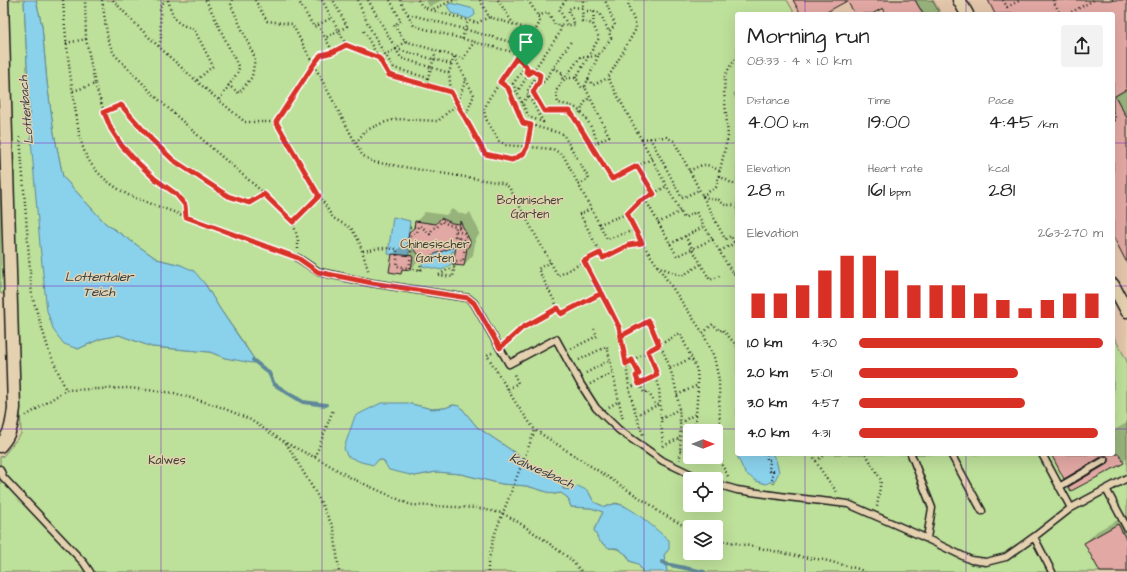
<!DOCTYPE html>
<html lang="en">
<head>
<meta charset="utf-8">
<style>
  :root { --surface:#fff; --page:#f2f2f2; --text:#222; --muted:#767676; --accent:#d93025 }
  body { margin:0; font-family:"Architects Daughter",sans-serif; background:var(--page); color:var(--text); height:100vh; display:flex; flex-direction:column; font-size:15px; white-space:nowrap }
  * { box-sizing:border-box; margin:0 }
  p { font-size:13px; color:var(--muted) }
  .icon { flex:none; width:22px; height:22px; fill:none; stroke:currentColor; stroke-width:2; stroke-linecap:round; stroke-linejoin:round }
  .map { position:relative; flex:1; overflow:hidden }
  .details { position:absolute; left:735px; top:12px; width:380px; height:444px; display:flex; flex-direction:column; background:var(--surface); border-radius:4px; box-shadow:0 4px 16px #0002 }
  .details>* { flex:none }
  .needle { width:26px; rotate:90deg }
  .tools { position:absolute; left:683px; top:424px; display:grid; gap:8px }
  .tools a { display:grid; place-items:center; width:40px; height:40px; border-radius:4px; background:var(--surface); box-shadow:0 4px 16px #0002; font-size:20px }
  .pin { position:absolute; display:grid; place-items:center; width:34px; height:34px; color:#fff; margin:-41px -17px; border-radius:50% 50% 50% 0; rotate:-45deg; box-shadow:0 0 4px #0007 }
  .pin .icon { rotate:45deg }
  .round { display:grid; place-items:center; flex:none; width:42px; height:42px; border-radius:4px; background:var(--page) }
  .summary { display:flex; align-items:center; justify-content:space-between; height:68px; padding:0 12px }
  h1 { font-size:22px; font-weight:600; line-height:30px }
  .figures { display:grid; grid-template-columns:repeat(3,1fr); gap:6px; height:68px; padding:4px 12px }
  .figures div { display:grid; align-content:center }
  .figures b { font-size:20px; font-weight:600 }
  .figures small { font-size:11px; font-weight:400 }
  .figures p { font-size:11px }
  .chart { height:112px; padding:8px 12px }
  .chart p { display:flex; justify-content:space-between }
  .chart svg { width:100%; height:72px; margin-top:4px; stroke:var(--accent); stroke-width:6 }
  ul { padding:0 12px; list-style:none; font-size:13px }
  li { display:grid; grid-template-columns:64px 48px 1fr; align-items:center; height:30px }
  li i { height:10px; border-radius:5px; background:var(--accent) }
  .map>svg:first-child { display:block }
</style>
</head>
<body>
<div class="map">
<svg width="1127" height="572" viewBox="0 0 1127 572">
  <rect width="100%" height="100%" fill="#e4d1af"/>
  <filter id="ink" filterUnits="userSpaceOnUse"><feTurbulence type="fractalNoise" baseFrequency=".025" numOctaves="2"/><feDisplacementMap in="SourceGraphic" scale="8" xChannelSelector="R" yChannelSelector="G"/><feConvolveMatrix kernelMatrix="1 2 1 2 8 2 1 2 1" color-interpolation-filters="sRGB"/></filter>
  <g filter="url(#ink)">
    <path fill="#e3c5ab" d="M787 0H1127V361L1113 335V14H795Z"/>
    <path fill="#bde09a" stroke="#6c7e5b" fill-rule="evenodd" d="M0 0H24L30 128 78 349 100 339 119 335 152 347 210 352 225 358 256 362 243 342 220 309 205 284 181 265 157 259 105 223 63 177 54 133 47 82 42 26 36 0H787L795 14H737V454H1113V335L1127 361V572H667L664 555 669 549 625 506 616 503 605 507 594 502 588 491 563 489 561 482 545 475 511 450 477 427 460 406 453 405 445 408 432 409 407 403 378 460H383L415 476 436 472 461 474 502 484 527 486 554 494 561 493 568 498 571 507 591 508 603 512 594 530 609 548C619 548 626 552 630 561L638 564 643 572H0V457L3 456 21 434 17 299 0 293ZM690 431H716V457H690ZM690 479H716V505H690ZM690 527H716V553H690Z
      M915 0H932L940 14H923Z
      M1127 89V118L1115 96Z"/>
    <path fill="#8ad1ec" stroke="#5e8999" d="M24 0H36L42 26 47 82 54 133 63 177 105 223 157 259 181 265 194 271 205 284 220 309 256 362 252 363 225 358 210 352 152 347 119 335 100 339 78 349 64 344 54 331 47 311 40 245 30 128Z
      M451 3 474 9 475 15 469 19 451 13 447 5Z
      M393 217 410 221 407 246H410L407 265 403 256 388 254Z
      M449 227 458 252 452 251 451 256H453V263L442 270 422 266 423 260 428 258 427 252 414 251 415 245Z
      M381 403H407L432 409 445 408 453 405 460 406 477 427 511 450 545 475 561 482 563 489 571 490 578 486 588 491 594 502 605 507C609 506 614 503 617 504 631 505 657 531 669 540V549L664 555 667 572H643L638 564 630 561 627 555 617 548H609L599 541 594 530 603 512 591 508 571 507 568 498 561 493 554 494 527 486 502 484 461 474 436 472 415 476 389 470 383 460H378L374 465 361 462 347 456 344 448 355 416Z
      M737 454H772L776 460 779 472 775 480 766 484 756 481 745 473 737 456Z"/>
    <path fill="#0003" d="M426 0H442L429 7Z
      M848 0H934L942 14H887L883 7 870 14H856Z
      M989 0H1127V260L1113 234V14H996Z
      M737 90V102L733 94Z
      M452 209 462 214 467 215 470 212 479 231V235L476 238 473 255 464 265 457 244 421 258V259L411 269 405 268 400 273 393 255 402 245 413 246 416 222 425 212 446 215Z
      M1127 423V458L1123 462 1070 487 1085 471 1109 457 1107 455 1052 454H1113V428L1114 430Z
      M1127 515V572H1101L1085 543 1097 531Z"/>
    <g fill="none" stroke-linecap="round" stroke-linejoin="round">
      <path stroke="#5e8999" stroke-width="4" d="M253 360 269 373 274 384 288 393 303 402 326 405
        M662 562 666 564 704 572"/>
    </g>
    <path fill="#e2a8a3" stroke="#1c1c1c" d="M793 0H915L923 14H886L883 8 872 14H855L847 1 823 14H801Z
      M988 0H1127V89L1115 96 1127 118V263L1113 236V14H995Z
      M441 218 452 223 459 224V229L460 221 470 241 469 246 467 248 464 266 453 265 456 246 422 259 408 241 409 232 414 228 415 221 436 224Z
      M392 254 413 256 411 270 402 269 401 274 389 272Z
      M1051 454H1119L1124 463 1071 491 1068 487 1107 464 1109 462V458L1107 456H1103L1064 479Z
      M1118 524 1127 541V572H1100L1084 543Z"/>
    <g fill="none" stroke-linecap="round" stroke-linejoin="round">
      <g stroke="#1c1c1c" stroke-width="9">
        <path id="service" d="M298 258 319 272 372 283 468 298 474 303 509 364 556 339 580 383 596 408 619 430 663 461 701 479
          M911 454 932 508 927 538
          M951 454 982 511
          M1042 454 1071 508
          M0 469 3 477 84 563 90 572
          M716 484 737 490 787 497 848 504 919 535 971 560 986 562 1006 557 1034 537 1071 508 1127 478
          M1059 487 1105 460
          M1106 489 1127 528
          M1034 537 1052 572"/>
      </g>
      <g stroke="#1c1c1c" stroke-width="15">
        <path id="minor" d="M959 0 967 14
          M1113 285 1127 311
          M0 446C11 434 12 424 14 408L2 0"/>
      </g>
      <path stroke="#1c1c1c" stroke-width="2.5" stroke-dasharray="1 3" stroke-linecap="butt" d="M63 0C65 34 69 67 74 101 77 118 79 142 87 157 97 176 113 186 130 196L291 255
        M102 0 108 40 114 54 158 99 214 150 265 194 293 222 298 240V249
        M113 0C153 44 199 84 245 122H276L319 195 333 218 351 228 359 241 369 273
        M168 0C174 19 173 23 194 29L213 66 196 81
        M206 0 239 68 238 72 219 100
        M255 0 267 21 292 24 362 155 373 162 502 183 509 187 558 276 600 253
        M298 0 314 27 331 18
        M322 0 339 31 325 38
        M358 0C366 24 380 47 394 68L428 78
        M368 0 401 58 449 73
        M390 0 401 21 394 25 405 41 463 59 474 42
        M400 0 414 26 520 54
        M418 0 422 6 431 10 454 0
        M480 0 489 17 535 31
        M498 0 514 25
        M528 0 538 16 540 22 535 31 488 100 484 111 486 119 499 141 506 145 553 149 563 155 607 239 635 230
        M566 0 559 9 567 24
        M629 0C626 9 636 19 636 29L608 78 684 218 696 212 733 274 737 272
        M1003 0 1007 7 1019 1
        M1053 0 1060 14
        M1112 0H1113
        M431 10 477 23 489 17
        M583 11H594L593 24
        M594 11 600 13 609 32
        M408 14 431 20 525 46
        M1068 14 1094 0
        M538 16 548 12 555 25H575L568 10 572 7 583 8
        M318 25 333 52
        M364 31 378 57
        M462 39 468 20
        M405 41 396 49 379 58 389 75 426 85
        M66 43 86 39 85 0
        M346 45 379 58
        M159 46 161 40 160 7 165 0
        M396 49 451 64
        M436 51 426 85 451 92 449 73 454 56
        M517 57 527 68 526 72
        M525 67 513 84 529 117 543 122 527 92 538 74
        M554 68 563 73 561 77 564 80
        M533 71 559 34 562 24
        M526 72 529 74 531 69 540 75 539 82 533 92 544 111H570L612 179 637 166
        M566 78H576L582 88 585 87
        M576 78 599 38 593 24 582 21 583 0
        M588 79 599 54
        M500 82 508 89 523 123 563 134 589 179 578 185
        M539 82H544L572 40
        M95 84C102 106 108 127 122 146 131 158 143 169 154 178 164 187 179 193 185 205 186 208 186 213 186 217
        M228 85 239 93 252 77 255 58 231 5 232 0
        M519 89 529 74
        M73 91 95 84 86 39
        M451 92 457 104 466 79 454 57
        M522 103 529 95
        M104 112 121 105 151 139 173 160 228 196 249 203 265 194
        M580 113 584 103 590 98
        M1113 113 1116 119 1113 122
        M465 117 474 95 466 80
        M276 122 314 64 321 55 333 52 346 45 339 31 347 26 333 0
        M20 137 32 296 49 351 66 390
        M650 138 682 198 699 190
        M642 139 666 137 674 141 725 239 731 236 737 248
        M598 141C592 130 586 113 574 107 569 105 563 104 558 103L556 91 581 56C599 59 602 52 611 38L609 32 615 25 605 0
        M356 143 365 131 382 123 397 119 438 121 457 104 485 154 512 160 523 154 527 147 531 125
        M591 146 609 136 585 87 588 79 593 85 608 78
        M652 159 637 166 654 194
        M689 171C705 163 705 163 720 171
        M719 176 737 186
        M702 196 716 187 728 136 724 91 725 76 732 63 737 58
        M703 196 710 199 719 200 724 205H737
        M645 199 677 256 713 239
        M591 209 580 214 603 258 629 245 642 243
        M627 214 642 243 703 333 714 357 719 380 720 436 722 465 729 478
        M293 222 319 195
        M658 223 681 211
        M599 224 627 214 640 201 667 186
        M410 227 418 226
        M456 231 464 233 466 237 465 244
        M685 236 710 280 722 275
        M670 244 705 226
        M363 251 381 248 397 249V266L420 270 425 268
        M720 251 737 242
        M584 261 619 327 624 347 629 388 636 415 643 435
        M550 262 538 269 561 314 602 293
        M657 266 682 276 701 264
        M409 268 412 246 408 245 409 237 417 232 418 226 422 227 430 234 433 228 437 227 442 221 449 225 456 226 455 236H458L457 238 463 239 465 245 463 261H455L453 277 439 275
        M420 270 421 261 423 256
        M439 275 447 270 454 268
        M703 333 713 324 720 331 722 329 737 346
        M621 336 649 321C656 337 665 353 670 369 681 398 681 429 680 460
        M507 342 522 328 558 308
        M571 349 597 336 594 329
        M648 351 653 363 659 387 663 449
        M492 353 487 355 517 405 535 430 651 505 659 512 690 529
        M579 360 607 346 623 420
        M632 360 639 374 636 376 644 393 648 391 656 406
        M626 364 680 333 697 370 698 385 695 431
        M670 368 692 358
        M586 373 610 360
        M590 384 613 373
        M629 388 657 375
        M508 389 518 383 513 372
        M677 395 698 385
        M609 407 619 401
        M636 415 660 404
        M26 416 66 390 129 388 174 393 218 406 249 419 286 443 324 462 351 478 411 505 476 508 502 513 518 522 543 539 569 558 582 572
        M661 419 679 409
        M680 423 697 413
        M286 443 317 495 334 529 339 572
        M663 446 680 438
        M680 451 690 447
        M767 454V460H770L769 471H773L772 481 776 485
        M812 454C819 468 828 481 838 493
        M866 454 881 480 877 507
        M978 454H980
        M315 457 333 410
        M816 461 826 454
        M716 539 802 557 824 560 859 569 865 572
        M488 572V564L494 536 535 430"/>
      <use href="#service" stroke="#e4d1af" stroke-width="6"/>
      <use href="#minor" stroke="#e4d1af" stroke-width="12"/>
    </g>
  </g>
  <g fill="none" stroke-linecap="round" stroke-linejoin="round" filter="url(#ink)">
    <g stroke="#fff" stroke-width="8">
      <path id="route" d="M526 66 517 57 500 82 508 88 523 123 531 125 527 147 523 154 512 160 485 154 451 92 389 75 379 58 346 45 333 52 321 55 314 64 276 122 319 196 293 222 264 194 249 203 228 196 173 160 151 139 121 105 104 112 111 129 122 146 135 160 155 179 176 194 185 205 186 217 298 258 318 272 372 283 468 298 474 303 500 348 522 328 558 308 561 314 602 293 619 327 626 364 632 360 639 374 636 376 639 384 657 375 653 363 648 351 659 345 649 321 621 336 619 327 584 261 600 253 603 258 629 245 642 243 627 214 640 201 654 194 637 166 612 179 570 111H544L533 92 539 82 540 75 531 70 529 74 526 72 527 68 526 66"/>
    </g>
    <use href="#route" stroke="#d93025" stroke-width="5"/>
  </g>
  <path fill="none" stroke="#7b2cbf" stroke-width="1" stroke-opacity="0.55" d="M161 0V572M322 0V572M483 0V572M644 0V572M805 0V14M966 0V14M0 143H737M1113 143H1127M0 286H737M1113 286H1127M0 429H737M1113 429H1127M805 454V572M966 454V572"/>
  <g text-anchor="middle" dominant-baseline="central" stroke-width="3" stroke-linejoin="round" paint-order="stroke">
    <g font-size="12" fill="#3c4335" stroke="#e4d1af">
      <text x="530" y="200">Botanischer<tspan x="530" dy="14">Garten</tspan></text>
      <text x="435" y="244">Chinesischer<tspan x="435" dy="14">Garten</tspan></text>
      <text x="167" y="460">Kalwes</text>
    </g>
    <g font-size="13" font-style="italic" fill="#324046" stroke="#e4d1af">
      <text transform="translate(26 110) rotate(-95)">Lottenbach</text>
      <text x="99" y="277">Lottentaler<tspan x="99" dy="15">Teich</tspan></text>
      <text transform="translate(542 471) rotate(24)">Kalwesbach</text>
    </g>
  </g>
</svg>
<div class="tools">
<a><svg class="needle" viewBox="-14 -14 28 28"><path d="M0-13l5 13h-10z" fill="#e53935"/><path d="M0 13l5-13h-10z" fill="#767676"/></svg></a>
<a><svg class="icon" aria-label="locate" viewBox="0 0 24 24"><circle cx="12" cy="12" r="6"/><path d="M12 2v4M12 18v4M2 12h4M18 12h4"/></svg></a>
<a><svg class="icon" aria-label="layers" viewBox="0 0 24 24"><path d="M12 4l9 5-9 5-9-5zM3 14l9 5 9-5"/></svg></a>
</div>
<div class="pin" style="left:526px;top:66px;background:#1e9e55"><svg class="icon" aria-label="arrive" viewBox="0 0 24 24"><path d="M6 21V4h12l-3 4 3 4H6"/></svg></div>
<section class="details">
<div class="summary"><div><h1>Morning run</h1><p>08:33 · 4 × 1.0 km</p></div><a class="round"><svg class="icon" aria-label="share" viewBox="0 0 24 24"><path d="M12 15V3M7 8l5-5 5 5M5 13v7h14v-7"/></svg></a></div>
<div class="figures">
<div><p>Distance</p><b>4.00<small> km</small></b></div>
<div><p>Time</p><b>19:00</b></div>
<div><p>Pace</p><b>4:45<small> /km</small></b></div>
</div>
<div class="figures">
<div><p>Elevation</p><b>28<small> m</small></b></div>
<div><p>Heart rate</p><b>161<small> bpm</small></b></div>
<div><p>kcal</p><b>281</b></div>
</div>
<div class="chart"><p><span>Elevation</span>263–270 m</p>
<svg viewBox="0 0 160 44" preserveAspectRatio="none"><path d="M5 44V29M15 44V29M25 44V24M35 44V15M45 44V6M55 44V6M65 44V15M75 44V24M85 44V24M95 44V24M105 44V29M115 44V33M125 44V38M135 44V33M145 44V29M155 44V29"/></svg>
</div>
<ul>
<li><b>1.0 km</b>4:30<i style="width:100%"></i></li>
<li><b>2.0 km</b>5:01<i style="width:65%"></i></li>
<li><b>3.0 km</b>4:57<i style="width:68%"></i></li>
<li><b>4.0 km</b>4:31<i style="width:98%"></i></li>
</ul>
</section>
</div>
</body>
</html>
